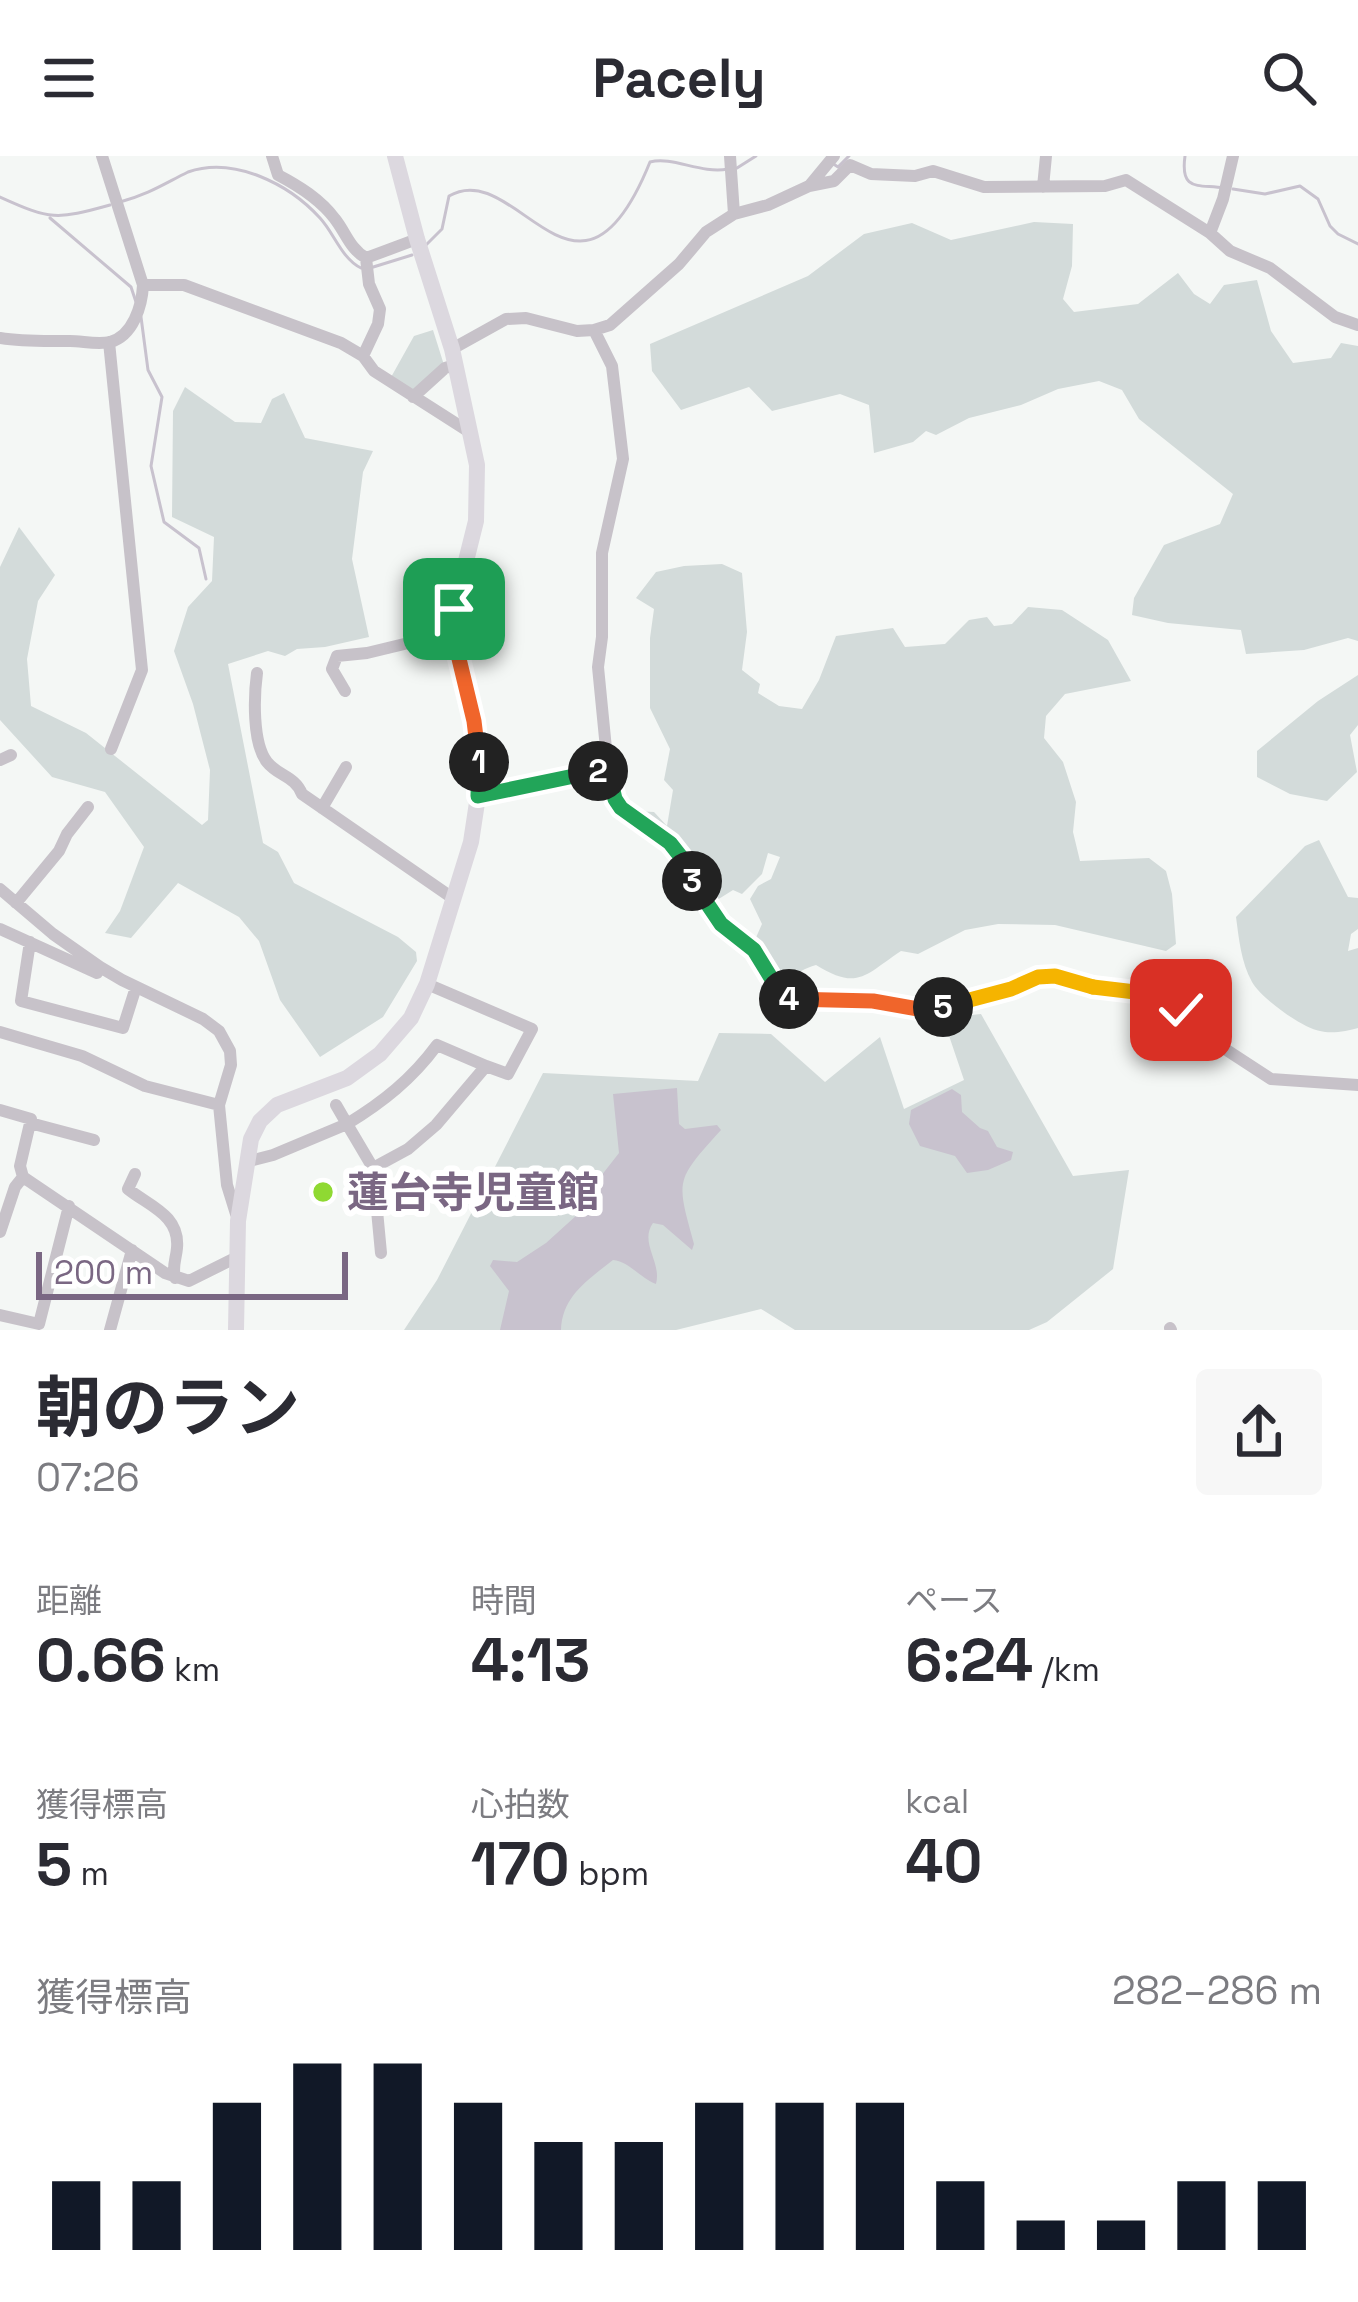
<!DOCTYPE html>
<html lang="ja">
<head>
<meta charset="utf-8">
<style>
  :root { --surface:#fff; --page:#f7f7f7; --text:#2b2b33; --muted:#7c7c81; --accent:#111827 }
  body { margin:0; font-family:"Space Grotesk","Noto Sans JP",sans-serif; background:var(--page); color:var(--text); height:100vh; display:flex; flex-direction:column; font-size:45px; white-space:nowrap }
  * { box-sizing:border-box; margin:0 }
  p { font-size:39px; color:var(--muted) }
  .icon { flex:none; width:66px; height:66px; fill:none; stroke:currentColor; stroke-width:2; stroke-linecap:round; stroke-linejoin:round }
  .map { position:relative; height:1174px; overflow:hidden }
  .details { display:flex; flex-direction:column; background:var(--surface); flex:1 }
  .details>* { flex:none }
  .scale { position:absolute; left:36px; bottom:30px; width:312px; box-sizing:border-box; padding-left:12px; border:6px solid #7a6783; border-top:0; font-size:33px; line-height:42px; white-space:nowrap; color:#7a6783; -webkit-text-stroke:9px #fff; paint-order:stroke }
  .pin { position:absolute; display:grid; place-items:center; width:102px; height:102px; color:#fff; margin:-51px; border-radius:24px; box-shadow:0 6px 18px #0006 }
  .km { position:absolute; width:60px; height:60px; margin:-30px; border-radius:50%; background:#222; color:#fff; font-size:33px; line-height:60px; text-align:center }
  .round { display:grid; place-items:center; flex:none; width:126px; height:126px; border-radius:12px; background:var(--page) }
  .summary { display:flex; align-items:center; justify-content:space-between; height:204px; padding:0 36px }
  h1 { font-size:66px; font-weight:700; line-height:90px }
  .figures { display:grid; grid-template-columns:repeat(3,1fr); gap:18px; height:204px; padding:12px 36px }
  .figures div { display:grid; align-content:center }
  .figures b { font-size:60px; font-weight:700 }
  .figures small { font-size:33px; font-weight:400 }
  .figures p { font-size:33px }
  .chart { height:336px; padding:24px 36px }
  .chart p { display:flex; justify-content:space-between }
  .chart svg { width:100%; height:216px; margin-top:12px; stroke:var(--accent); stroke-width:6 }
  header { display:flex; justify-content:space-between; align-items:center; height:156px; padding:0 36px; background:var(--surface); font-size:54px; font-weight:700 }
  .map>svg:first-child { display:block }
</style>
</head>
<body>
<header><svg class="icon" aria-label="menu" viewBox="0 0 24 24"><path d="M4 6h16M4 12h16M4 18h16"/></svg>Pacely<svg class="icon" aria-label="search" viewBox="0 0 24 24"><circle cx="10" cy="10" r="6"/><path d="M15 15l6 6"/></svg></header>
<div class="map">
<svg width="1358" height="1174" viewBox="0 0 1358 1174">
  <rect width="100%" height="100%" fill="#f4f7f5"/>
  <path fill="#d3dbda" d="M1034 66 1073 68 1072 110 1063 143 1074 156 1138 148 1178 117 1194 138 1210 148 1224 129 1257 124 1271 175 1293 207 1331 202 1341 187 1358 190V485L1348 482 1304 494 1246 498 1241 474 1168 467 1132 459 1134 442 1164 389 1220 368 1233 338 1139 263 1122 234 1099 225 1058 233 1021 249 969 262 936 279 926 275 913 286 874 297 869 249 840 238 772 255 749 231 681 254 652 215 650 188 808 120 864 78 912 67 951 84Z
    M433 174 444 209 414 235 390 223 414 180Z
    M185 231 235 266 261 267 272 243 284 237 305 282 373 295 363 316 352 403 369 481 325 491 297 493 285 500 268 495 228 508 263 687 278 696 294 727 398 781 416 796 417 805 383 861 320 901 280 844 259 785 239 761 178 727 131 782 105 777 120 755 144 691 105 636 52 621 0 564V411L19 371 55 419 38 445 27 503 31 550 86 577 202 669 208 664 210 614 193 548 174 495 188 451 212 425 214 381 172 361 173 255Z
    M722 408 742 417 747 476 742 514 760 528 758 537 779 550 802 553 819 524 836 480 893 472 905 491 945 488 969 464 987 461 994 470 1012 468 1028 451 1062 454 1108 484 1131 525 1065 538 1046 560 1044 582 1063 606 1076 646 1073 676 1080 705 1149 702 1166 715 1172 738 1176 788 1166 795 1055 769 998 768 965 774 918 798 901 795C865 819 858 835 816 809 793 816 785 828 761 831V814L754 786 762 768 750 743 758 730 771 723 780 701 768 697 762 718 742 738 733 734 698 756C679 711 672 689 627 666L635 655 654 656 667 670 673 634 664 624 670 593 650 552V482L654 453 636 442 656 416 684 410Z
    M1358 519V569L1350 579 1357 616 1327 645 1290 638 1257 621V595L1318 545Z
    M1319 684 1348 741 1358 742V773L1351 778 1348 795 1358 792V872C1348 875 1331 878 1320 875 1302 872 1261 842 1252 826 1241 806 1239 783 1236 761L1305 690Z
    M981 858 1073 1020 1129 1014 1113 1113 1047 1166 1029 1174H795L761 1153 676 1174H404L437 1124 543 917 698 925 719 877 771 878 825 926 880 881 904 953 964 924 943 862Z"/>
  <path fill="#c8c2ce" d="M677 932 679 968 685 973 717 969 721 974C675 1025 676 1023 694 1088L692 1094 663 1069 653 1067C639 1087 662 1106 656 1128 640 1122 630 1106 613 1104 589 1123 562 1140 561 1174H500L509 1135 490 1110 493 1104 517 1106 546 1087 588 1049 591 1040 581 1024 584 1018 601 1020 619 997 613 938Z
    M952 933 961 939 962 956 980 972 988 975 997 991 1013 996 1011 1004 988 1014 967 1017 955 1000 920 990 909 968 911 954Z"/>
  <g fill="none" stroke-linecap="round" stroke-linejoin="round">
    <path stroke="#c8c2ce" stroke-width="3" d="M1185 0C1180 36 1198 28 1224 32
      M832 7 838 11 849 0
      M737 12 756 0
      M1233 33 1265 38 1300 30 1318 43 1330 70 1338 78 1358 88
      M0 41C51 64 56 64 110 49
      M120 46C149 38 162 29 188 16 234 0 289 28 320 62 334 77 342 103 361 112
      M50 62 131 131 136 146
      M425 90 442 73 449 40C517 0 578 184 650 6 673 0 700 18 728 13
      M370 112 412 99
      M141 161 148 214 162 241 151 310 164 366 199 392 206 423"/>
    <path stroke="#c7c2c9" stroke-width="12" d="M272 0 278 19C299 30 320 43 335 63 346 77 350 93 366 102L369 128 380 153 378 168 363 200
      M730 0 734 58
      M810 29 834 0
      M1043 31 1046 0
      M1210 77 1223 43 1233 0
      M366 102 417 83
      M143 129H184L341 187 363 200 374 215 471 277
      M594 174 612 210 623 303 602 397V481L598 511 608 613 615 643 621 652 670 687 681 701 707 751 721 768 754 794 785 843 873 846 929 855 1011 833 1038 821 1055 820 1098 832 1152 838 1181 854 1225 893 1271 923 1358 929
      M0 182C23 186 46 185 70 185 82 185 98 189 110 186 133 180 142 150 143 129L102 0
      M109 186 142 514 111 593
      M452 193 506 163 526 162 577 175 594 174 610 169 679 108 706 76 734 58 768 49 809 30 834 25 850 9 871 18 915 20 933 15 984 31 1105 30 1126 24 1210 77 1230 95 1270 112 1335 161 1358 169
      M413 241 445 212 455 209
      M257 517C254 539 252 587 267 606 278 620 295 620 302 638L454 743
      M345 535 332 513 337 500 367 497 454 476
      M0 604 11 599
      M478 640 608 613
      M322 652 346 611
      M0 733 53 778 100 811 122 824 203 863 219 875 230 895 231 909 219 949 227 1029 236 1058
      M16 747 59 695 67 678 88 651
      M0 773 97 817
      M30 786 21 845 123 872 136 831
      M0 876 82 900 145 930 219 949
      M336 949 347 968C383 946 412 923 437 889L486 910
      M0 954 31 963 20 1010 23 1021 165 1117 189 1125 235 1102
      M30 967 94 984
      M246 1006 273 999 347 968 373 1012 408 993 436 969 486 910 508 918 532 873 427 828
      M373 1012 381 1097
      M135 1018 128 1033C149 1050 180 1059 177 1092 176 1104 172 1109 175 1122
      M0 1076 15 1031 23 1021
      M0 1159 39 1168 69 1050
      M1170 1172 1171 1174
      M110 1174 132 1094"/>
    <path stroke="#dcd8df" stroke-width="16" d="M236 1174 238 1065 251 983 260 965 277 949 347 922 380 898 411 862 427 828 471 686 478 640 479 598 454 482V453L476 365 477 309 452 193 417 83 395 0"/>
  </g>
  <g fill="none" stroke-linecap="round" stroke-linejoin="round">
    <g stroke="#fff" stroke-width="24">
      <path id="split-1" d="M454 453V482L474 565 479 606"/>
    </g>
    <g stroke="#fff" stroke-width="24">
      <path id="split-2" d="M479 606 478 640 598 615"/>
    </g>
    <g stroke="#fff" stroke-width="24">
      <path id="split-3" d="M598 615 608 613 615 643 621 652 670 687 681 701 692 725"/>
    </g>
    <g stroke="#fff" stroke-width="24">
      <path id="split-4" d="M692 725 721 768 754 794 784 843H789"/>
    </g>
    <g stroke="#fff" stroke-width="24">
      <path id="split-5" d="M789 843 873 845 929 855 943 851"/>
    </g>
    <g stroke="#fff" stroke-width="24">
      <path id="split-6" d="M943 851 1011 833 1038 821 1055 820 1093 831"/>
    </g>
    <g stroke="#fff" stroke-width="24">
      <path id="split-7" d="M1093 831 1152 838 1181 854"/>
    </g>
    <use href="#split-1" stroke="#f0652b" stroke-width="15"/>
    <use href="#split-2" stroke="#22a559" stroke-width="15"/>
    <use href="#split-3" stroke="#22a559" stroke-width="15"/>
    <use href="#split-4" stroke="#22a559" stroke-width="15"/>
    <use href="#split-5" stroke="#f0652b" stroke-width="15"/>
    <use href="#split-6" stroke="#f5b400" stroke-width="15"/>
    <use href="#split-7" stroke="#f5b400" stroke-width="15"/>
  </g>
  <circle fill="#8fd932" stroke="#fff" stroke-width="4.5" cx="323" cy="1036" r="12"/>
  <g text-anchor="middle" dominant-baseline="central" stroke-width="12" stroke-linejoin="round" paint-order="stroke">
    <g font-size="42" font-weight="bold" fill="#7a6783" stroke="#fff" text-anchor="start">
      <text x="347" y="1036">蓮台寺児童館</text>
    </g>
  </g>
</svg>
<div class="scale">200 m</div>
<div class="pin" style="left:454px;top:453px;background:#1e9e55"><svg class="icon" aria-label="arrive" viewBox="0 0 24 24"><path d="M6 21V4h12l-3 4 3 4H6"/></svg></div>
<div class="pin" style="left:1181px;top:854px;background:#d93025"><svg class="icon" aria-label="check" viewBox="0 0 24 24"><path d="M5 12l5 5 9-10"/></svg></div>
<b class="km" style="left:479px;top:606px">1</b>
<b class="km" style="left:598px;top:615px">2</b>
<b class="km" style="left:692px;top:725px">3</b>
<b class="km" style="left:789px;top:843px">4</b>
<b class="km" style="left:943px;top:851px">5</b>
</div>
<section class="details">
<div class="summary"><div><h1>朝のラン</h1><p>07:26</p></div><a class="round"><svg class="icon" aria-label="share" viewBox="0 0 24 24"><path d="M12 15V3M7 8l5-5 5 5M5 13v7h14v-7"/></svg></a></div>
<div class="figures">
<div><p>距離</p><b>0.66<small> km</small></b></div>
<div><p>時間</p><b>4:13</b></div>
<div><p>ペース</p><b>6:24<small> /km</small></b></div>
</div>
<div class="figures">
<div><p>獲得標高</p><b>5<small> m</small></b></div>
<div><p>心拍数</p><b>170<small> bpm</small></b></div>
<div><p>kcal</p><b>40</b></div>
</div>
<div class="chart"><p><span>獲得標高</span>282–286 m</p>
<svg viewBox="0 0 160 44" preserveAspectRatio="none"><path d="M5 44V30M15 44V30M25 44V14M35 44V6M45 44V6M55 44V14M65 44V22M75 44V22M85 44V14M95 44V14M105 44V14M115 44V30M125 44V38M135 44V38M145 44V30M155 44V30"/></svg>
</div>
</section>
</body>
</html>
